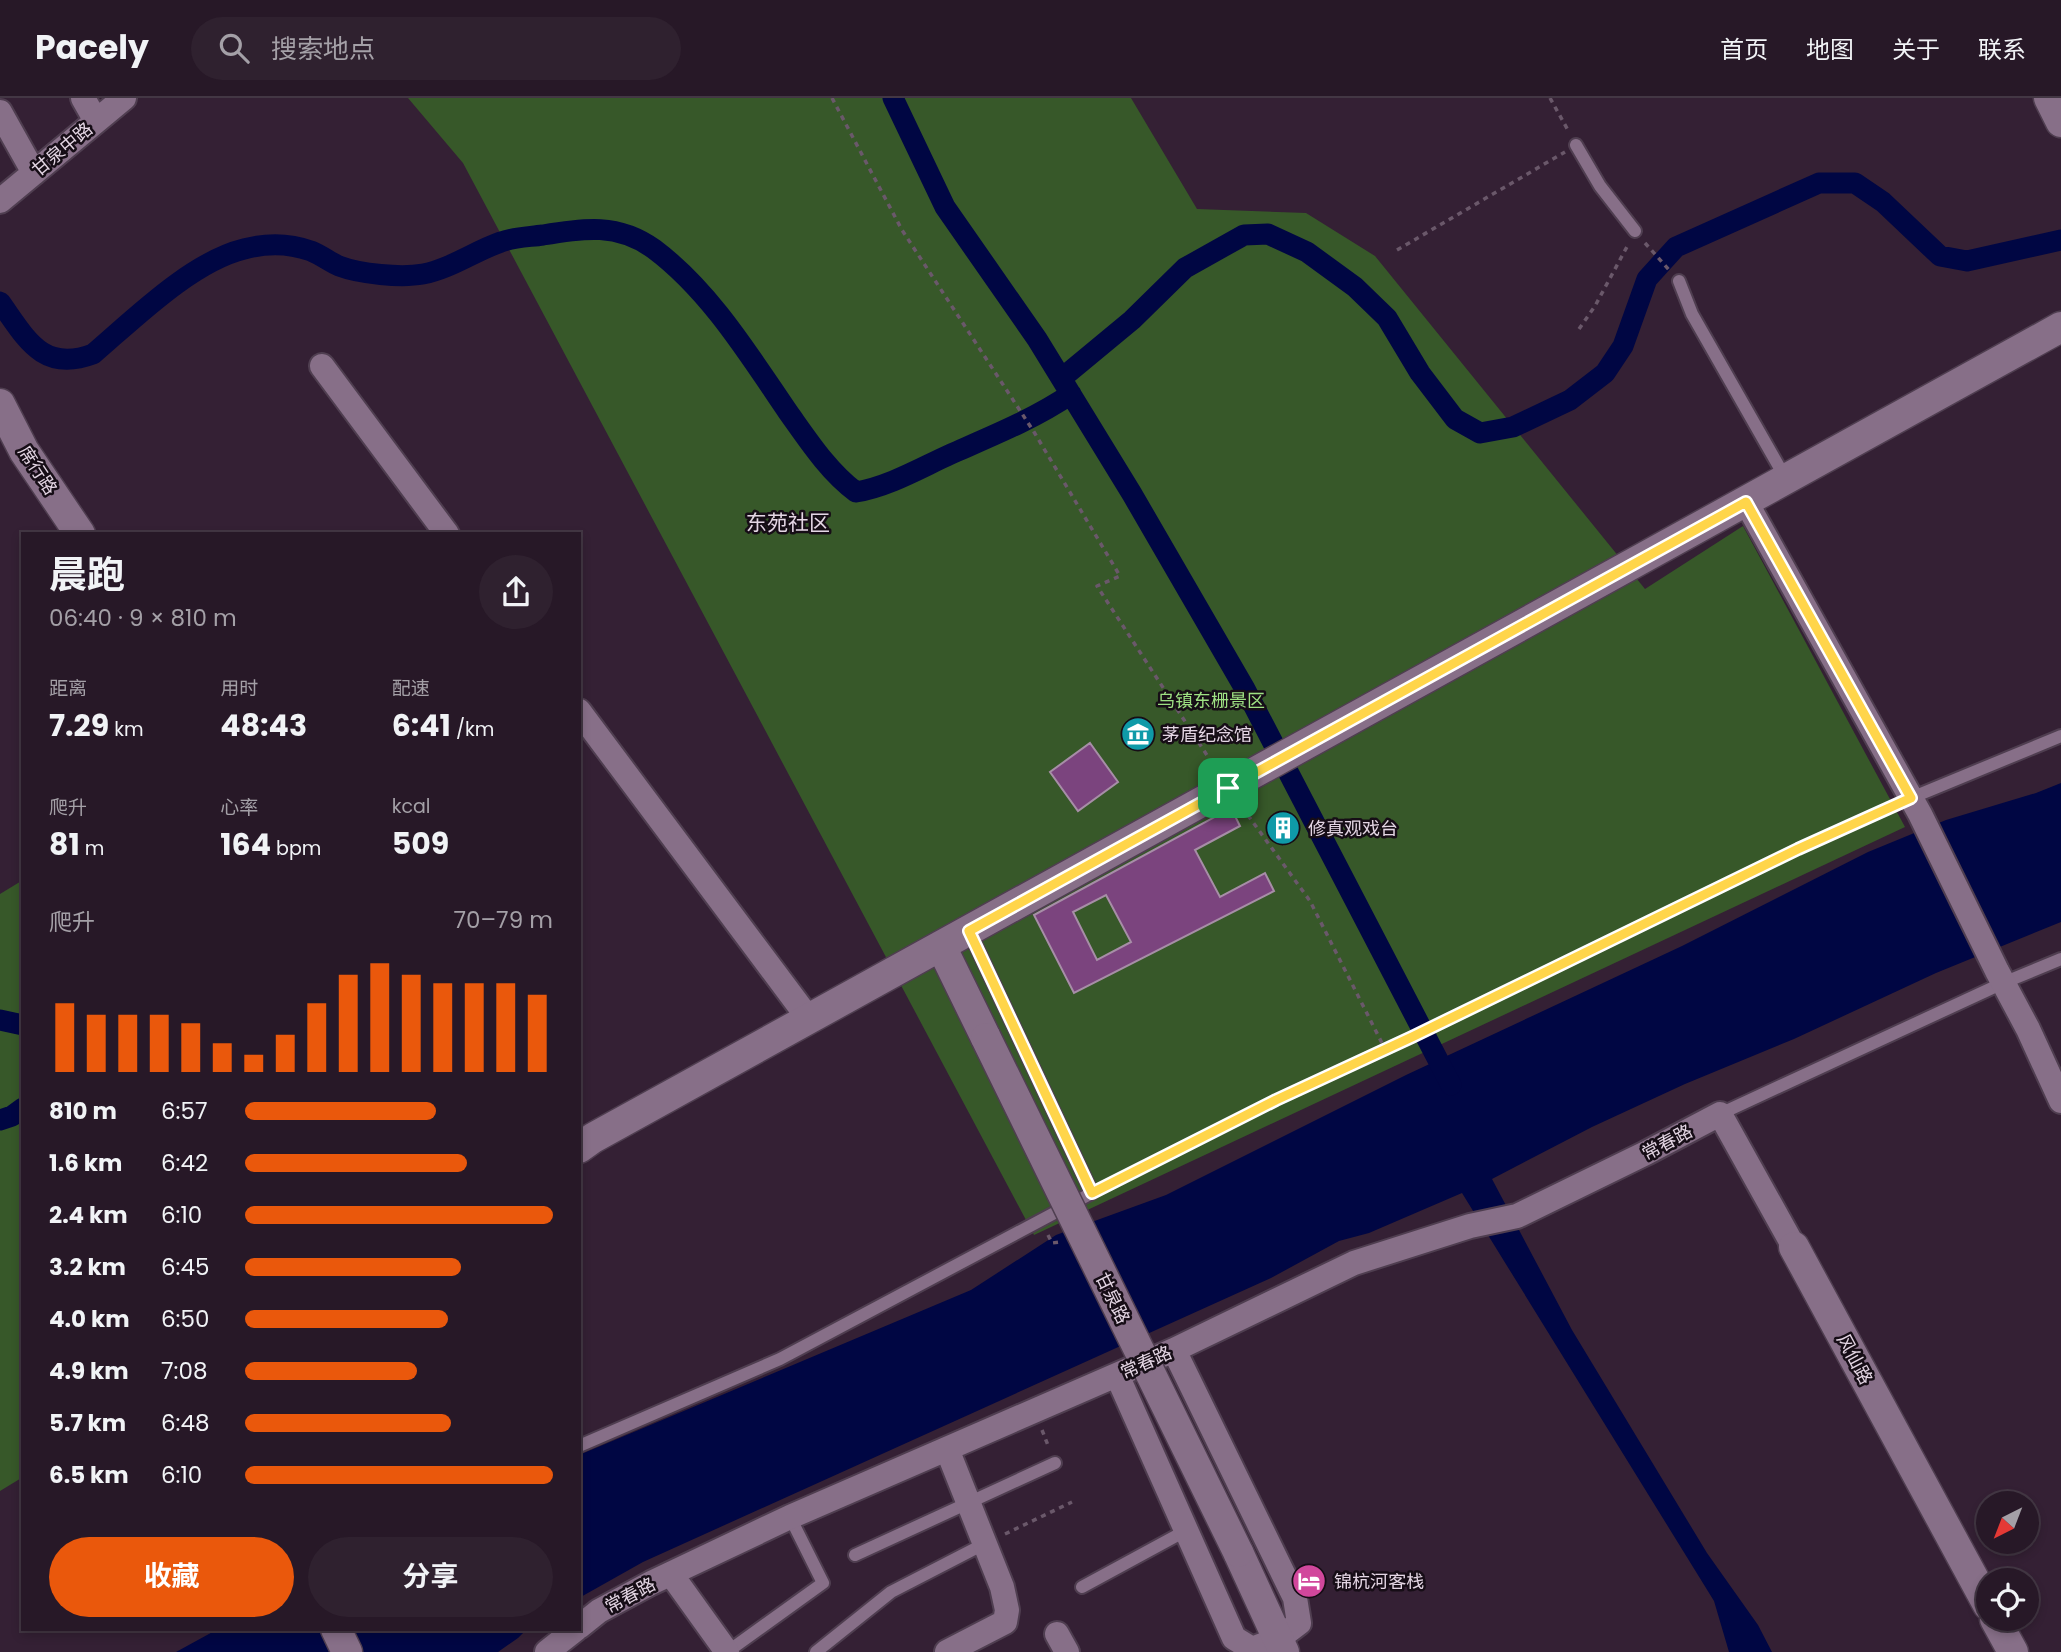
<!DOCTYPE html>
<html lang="zh">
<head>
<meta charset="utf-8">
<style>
  :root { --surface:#271827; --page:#2f212f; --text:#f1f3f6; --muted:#a4a0a7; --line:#433744; --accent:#ea580c }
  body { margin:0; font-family:Poppins,"Noto Sans SC",sans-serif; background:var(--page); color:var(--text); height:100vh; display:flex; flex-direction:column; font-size:26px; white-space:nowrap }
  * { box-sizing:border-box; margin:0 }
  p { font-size:23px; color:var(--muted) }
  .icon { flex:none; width:38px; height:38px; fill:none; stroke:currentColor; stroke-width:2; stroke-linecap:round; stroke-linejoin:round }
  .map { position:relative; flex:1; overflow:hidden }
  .panel { position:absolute; left:21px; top:434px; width:560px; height:1099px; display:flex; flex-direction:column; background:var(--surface); border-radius:0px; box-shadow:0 4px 10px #0003,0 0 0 2px var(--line) }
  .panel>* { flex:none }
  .needle { width:46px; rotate:222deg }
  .buttons { position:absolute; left:1976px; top:1393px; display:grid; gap:14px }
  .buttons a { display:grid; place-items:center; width:63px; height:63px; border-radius:50%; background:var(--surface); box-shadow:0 4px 10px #0003,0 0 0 2px var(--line); font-size:35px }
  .pin { position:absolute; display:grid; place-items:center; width:60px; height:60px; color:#fff; margin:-30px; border-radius:14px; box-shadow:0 4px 10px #0006 }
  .round { display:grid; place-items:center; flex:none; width:74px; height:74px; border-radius:37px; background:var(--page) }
  .summary { display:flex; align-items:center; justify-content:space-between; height:119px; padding:0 28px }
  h1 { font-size:38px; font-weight:700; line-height:52px }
  .figures { display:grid; grid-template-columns:repeat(3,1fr); gap:10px; height:119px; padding:7px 28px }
  .figures div { display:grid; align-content:center }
  .figures b { font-size:30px; font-weight:700 }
  .figures small { font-size:19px; font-weight:400 }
  .figures p { font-size:19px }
  .chart { height:196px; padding:14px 28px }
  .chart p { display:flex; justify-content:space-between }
  .chart svg { width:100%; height:126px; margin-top:7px; stroke:var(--accent); stroke-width:6 }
  .action { display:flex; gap:14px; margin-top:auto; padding:14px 28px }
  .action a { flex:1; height:80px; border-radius:42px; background:var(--accent); color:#fff; font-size:28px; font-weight:700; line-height:80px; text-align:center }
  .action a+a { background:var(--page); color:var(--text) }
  ul { padding:0 28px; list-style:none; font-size:23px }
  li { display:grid; grid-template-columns:112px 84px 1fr; align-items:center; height:52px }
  li i { height:18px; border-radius:9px; background:var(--accent) }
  header { display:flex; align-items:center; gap:42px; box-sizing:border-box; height:98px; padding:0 35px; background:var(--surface); border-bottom:2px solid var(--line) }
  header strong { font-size:33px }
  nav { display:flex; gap:38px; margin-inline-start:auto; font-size:24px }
  .search { width:490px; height:63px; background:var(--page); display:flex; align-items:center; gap:18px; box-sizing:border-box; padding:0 24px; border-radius:38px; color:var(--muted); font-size:26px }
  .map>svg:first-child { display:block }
</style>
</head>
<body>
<header>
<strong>Pacely</strong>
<div class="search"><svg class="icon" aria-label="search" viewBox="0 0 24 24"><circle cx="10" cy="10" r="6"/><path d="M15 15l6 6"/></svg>搜索地点</div>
<nav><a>首页</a><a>地图</a><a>关于</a><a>联系</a></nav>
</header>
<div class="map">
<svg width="2061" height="1554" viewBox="0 0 2061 1554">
  <rect width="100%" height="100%" fill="#342034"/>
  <path fill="#375829" d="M408 0H1131L1197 111 1306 115 1375 158 1645 491 1743 428 1905 729 1034 1137 463 65Z
    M23 782V1379L0 1393V796Z"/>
  <path fill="#000643" d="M2061 685V824L1936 875 1794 941 1685 986 1592 1029 1492 1081 1572 1232 1707 1455 1758 1527 1772 1554H1729L1714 1503 1462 1095 1369 1135 1339 1143 1271 1180 643 1464 579 1500V1357L971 1192 1056 1137 1166 1097 1406 977 1682 848 1868 754 1946 722 2036 695Z
    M218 1531H527L518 1540 498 1554H176Z"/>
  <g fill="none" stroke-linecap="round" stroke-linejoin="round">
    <path stroke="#000643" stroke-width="21" d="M893 0 945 109 1037 241 1132 396 1245 591 1451 987
      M0 204C26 240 42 275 93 256 134 221 191 164 244 151 266 145 289 145 311 153 321 157 330 164 339 168 360 176 401 180 423 176 450 171 475 153 501 144 514 139 529 139 543 137 584 130 618 125 654 151 710 193 749 257 788 314 808 342 828 373 856 394 890 388 920 370 951 356 992 338 1034 321 1071 296
      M1062 280 1132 222 1185 170 1244 137 1268 136 1307 154 1355 189 1387 220 1420 275 1455 321 1480 335 1513 329 1570 302 1605 275 1623 248 1647 181 1676 149 1819 85H1855L1883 104 1940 158 1967 163 2061 142
      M0 922 23 927
      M0 1022 12 1018 23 1010"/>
  </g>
  <path fill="#7b447e" stroke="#a78ea7" stroke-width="2" fill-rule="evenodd" d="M1090 645 1118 684 1078 713 1050 674Z
    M1231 710 1240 728 1195 752 1220 799 1265 775 1274 793 1074 895 1034 817ZM1106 797 1131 844 1097 862 1073 814Z
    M1282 714 1297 737 1284 746 1268 724Z"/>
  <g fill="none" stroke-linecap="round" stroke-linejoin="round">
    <g stroke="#4f3e50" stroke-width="16">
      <path id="service" d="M1576 47 1600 88 1635 133
        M1679 183 1692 216 1786 381
        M1911 700 2061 638
        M1720 1016 2003 885 2061 861
        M579 1348 780 1261 1092 1095 969 833
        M855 1457 1055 1365
        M1082 1489 1187 1432
        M727 1554 823 1485 790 1419
        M816 1554 891 1494 984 1446"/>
    </g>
    <g stroke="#4f3e50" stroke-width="28">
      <path id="minor" d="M83 0 96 23
        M0 14 34 75
        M0 103 124 0
        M322 268 447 436
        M1746 404 1920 716 1997 873 2028 931 2061 1003
        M579 613 809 921
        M1117 1277 1234 1540 1252 1551 1278 1541 1299 1525 1295 1500 1174 1252
        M947 1351 1002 1489 1007 1512 1005 1524 947 1554
        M671 1476 727 1554
        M579 1529 599 1513 651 1485 790 1419 1174 1252 1354 1165 1470 1128 1517 1118 1646 1055 1720 1016 1794 1149
        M1057 1536 1067 1554
        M547 1554 576 1531"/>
    </g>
    <g stroke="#4f3e50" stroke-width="33">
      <path id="tertiary" d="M2049 0 2061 24
        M0 306 24 353 80 436
        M941 848 986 940
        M579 1050 593 1040 2061 229
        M1794 1149 1988 1507
        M1238 1454 1284 1554
        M1995 1521 2013 1554
        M336 1531 347 1554"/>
    </g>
    <path stroke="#6a586a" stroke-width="3.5" stroke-dasharray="5 5" stroke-linecap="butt" d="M832 0 902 132 1034 334 1120 478 1097 488 1214 668
      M1550 0 1569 34
      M1645 145 1670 173
      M1397 152 1565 54
      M1579 231 1595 208 1629 145
      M1242 709 1310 803 1385 951
      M1106 1088 1276 1002 1412 939 1798 751 1893 708
      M1048 1137 1052 1145 1060 1144
      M1042 1332 1049 1350
      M1005 1436 1072 1404"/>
    <use href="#service" stroke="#876f88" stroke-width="12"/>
    <use href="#minor" stroke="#876f88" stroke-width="24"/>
    <use href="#tertiary" stroke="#876f88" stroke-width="30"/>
    <g stroke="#4f3e50" stroke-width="33" stroke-linecap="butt">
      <path id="tertiary-bridge" d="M986 940 1238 1454"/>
    </g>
    <use href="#tertiary-bridge" stroke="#876f88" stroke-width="30"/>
  </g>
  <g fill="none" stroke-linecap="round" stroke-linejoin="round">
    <g stroke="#fff" stroke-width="14">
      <path id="route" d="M1746 404 1911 700 1798 751 1412 939 1276 1002 1092 1095 969 833Z"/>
    </g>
    <use href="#route" stroke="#ffd54a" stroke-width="9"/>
  </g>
  <defs>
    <g id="museum-disc" transform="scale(1.75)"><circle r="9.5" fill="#0f9aa8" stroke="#160d16"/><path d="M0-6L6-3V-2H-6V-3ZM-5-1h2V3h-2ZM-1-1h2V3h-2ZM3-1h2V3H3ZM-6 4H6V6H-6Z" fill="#fff"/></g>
    <g id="building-disc" transform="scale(1.75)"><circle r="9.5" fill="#0f9aa8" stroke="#160d16"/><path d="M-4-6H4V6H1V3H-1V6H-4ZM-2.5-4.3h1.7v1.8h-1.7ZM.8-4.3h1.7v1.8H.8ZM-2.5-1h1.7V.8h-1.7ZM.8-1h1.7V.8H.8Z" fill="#fff"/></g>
    <g id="hotel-disc" transform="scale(1.75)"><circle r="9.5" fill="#d1479c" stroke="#160d16"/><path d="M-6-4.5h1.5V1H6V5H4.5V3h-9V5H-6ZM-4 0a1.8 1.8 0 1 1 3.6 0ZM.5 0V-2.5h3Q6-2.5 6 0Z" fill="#fff"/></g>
  </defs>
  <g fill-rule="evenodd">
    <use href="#museum-disc" x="1138" y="636"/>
    <use href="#building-disc" x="1283" y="730"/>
    <use href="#hotel-disc" x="1309" y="1483"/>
  </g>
  <g text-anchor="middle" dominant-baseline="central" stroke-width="5" stroke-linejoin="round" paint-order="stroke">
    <g font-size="18" fill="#e4d6e4" stroke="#160d16">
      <text transform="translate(62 51) rotate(-40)">甘泉中路</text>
      <text transform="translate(38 372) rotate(57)">席行路</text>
      <text transform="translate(1667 1044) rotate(-28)">常春路</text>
      <text transform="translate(1113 1200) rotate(64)">甘泉路</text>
      <text transform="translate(1855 1261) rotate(62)">风仙路</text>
      <text transform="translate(1146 1264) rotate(-24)">常春路</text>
      <text transform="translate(630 1497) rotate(-28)">常春路</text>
    </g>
    <g font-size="18" fill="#9ee183" stroke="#160d16">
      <text x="1211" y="602">乌镇东栅景区</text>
    </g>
    <g font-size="18" fill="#e4d6e4" stroke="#160d16" text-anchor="start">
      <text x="1162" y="636">茅盾纪念馆</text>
      <text x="1308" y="730">修真观戏台</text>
      <text x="1334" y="1483">锦杭河客栈</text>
    </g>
    <g font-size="21" fill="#e4d6e4" stroke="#160d16">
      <text x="788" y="424">东苑社区</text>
    </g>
  </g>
</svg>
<div class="buttons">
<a><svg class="needle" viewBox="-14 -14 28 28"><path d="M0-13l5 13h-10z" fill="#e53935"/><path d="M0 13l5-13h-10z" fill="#a4a0a7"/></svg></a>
<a><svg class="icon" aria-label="locate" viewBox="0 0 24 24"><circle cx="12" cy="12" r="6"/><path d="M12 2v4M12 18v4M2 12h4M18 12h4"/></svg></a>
</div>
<div class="pin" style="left:1228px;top:690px;background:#1e9e55"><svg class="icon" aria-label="arrive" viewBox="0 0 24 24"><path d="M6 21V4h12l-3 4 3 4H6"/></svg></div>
<section class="panel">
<div class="summary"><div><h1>晨跑</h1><p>06:40 · 9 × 810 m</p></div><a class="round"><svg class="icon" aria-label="share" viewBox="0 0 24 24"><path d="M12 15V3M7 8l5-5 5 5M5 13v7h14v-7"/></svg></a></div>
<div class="figures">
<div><p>距离</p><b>7.29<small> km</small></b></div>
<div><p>用时</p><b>48:43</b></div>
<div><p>配速</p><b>6:41<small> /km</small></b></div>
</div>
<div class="figures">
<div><p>爬升</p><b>81<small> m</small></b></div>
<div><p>心率</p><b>164<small> bpm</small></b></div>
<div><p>kcal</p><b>509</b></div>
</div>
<div class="chart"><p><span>爬升</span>70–79 m</p>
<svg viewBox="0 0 160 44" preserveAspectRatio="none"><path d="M5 44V20M15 44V24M25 44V24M35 44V24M45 44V27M55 44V34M65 44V38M75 44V31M85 44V20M95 44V10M105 44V6M115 44V10M125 44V13M135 44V13M145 44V13M155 44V17"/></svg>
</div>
<ul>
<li><b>810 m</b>6:57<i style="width:62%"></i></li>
<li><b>1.6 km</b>6:42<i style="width:72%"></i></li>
<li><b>2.4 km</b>6:10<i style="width:100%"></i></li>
<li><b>3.2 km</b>6:45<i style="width:70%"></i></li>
<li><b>4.0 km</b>6:50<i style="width:66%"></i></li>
<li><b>4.9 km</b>7:08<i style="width:56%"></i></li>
<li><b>5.7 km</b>6:48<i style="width:67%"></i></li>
<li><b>6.5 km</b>6:10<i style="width:100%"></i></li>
</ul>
<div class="action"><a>收藏</a><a>分享</a></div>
</section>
</div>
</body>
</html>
